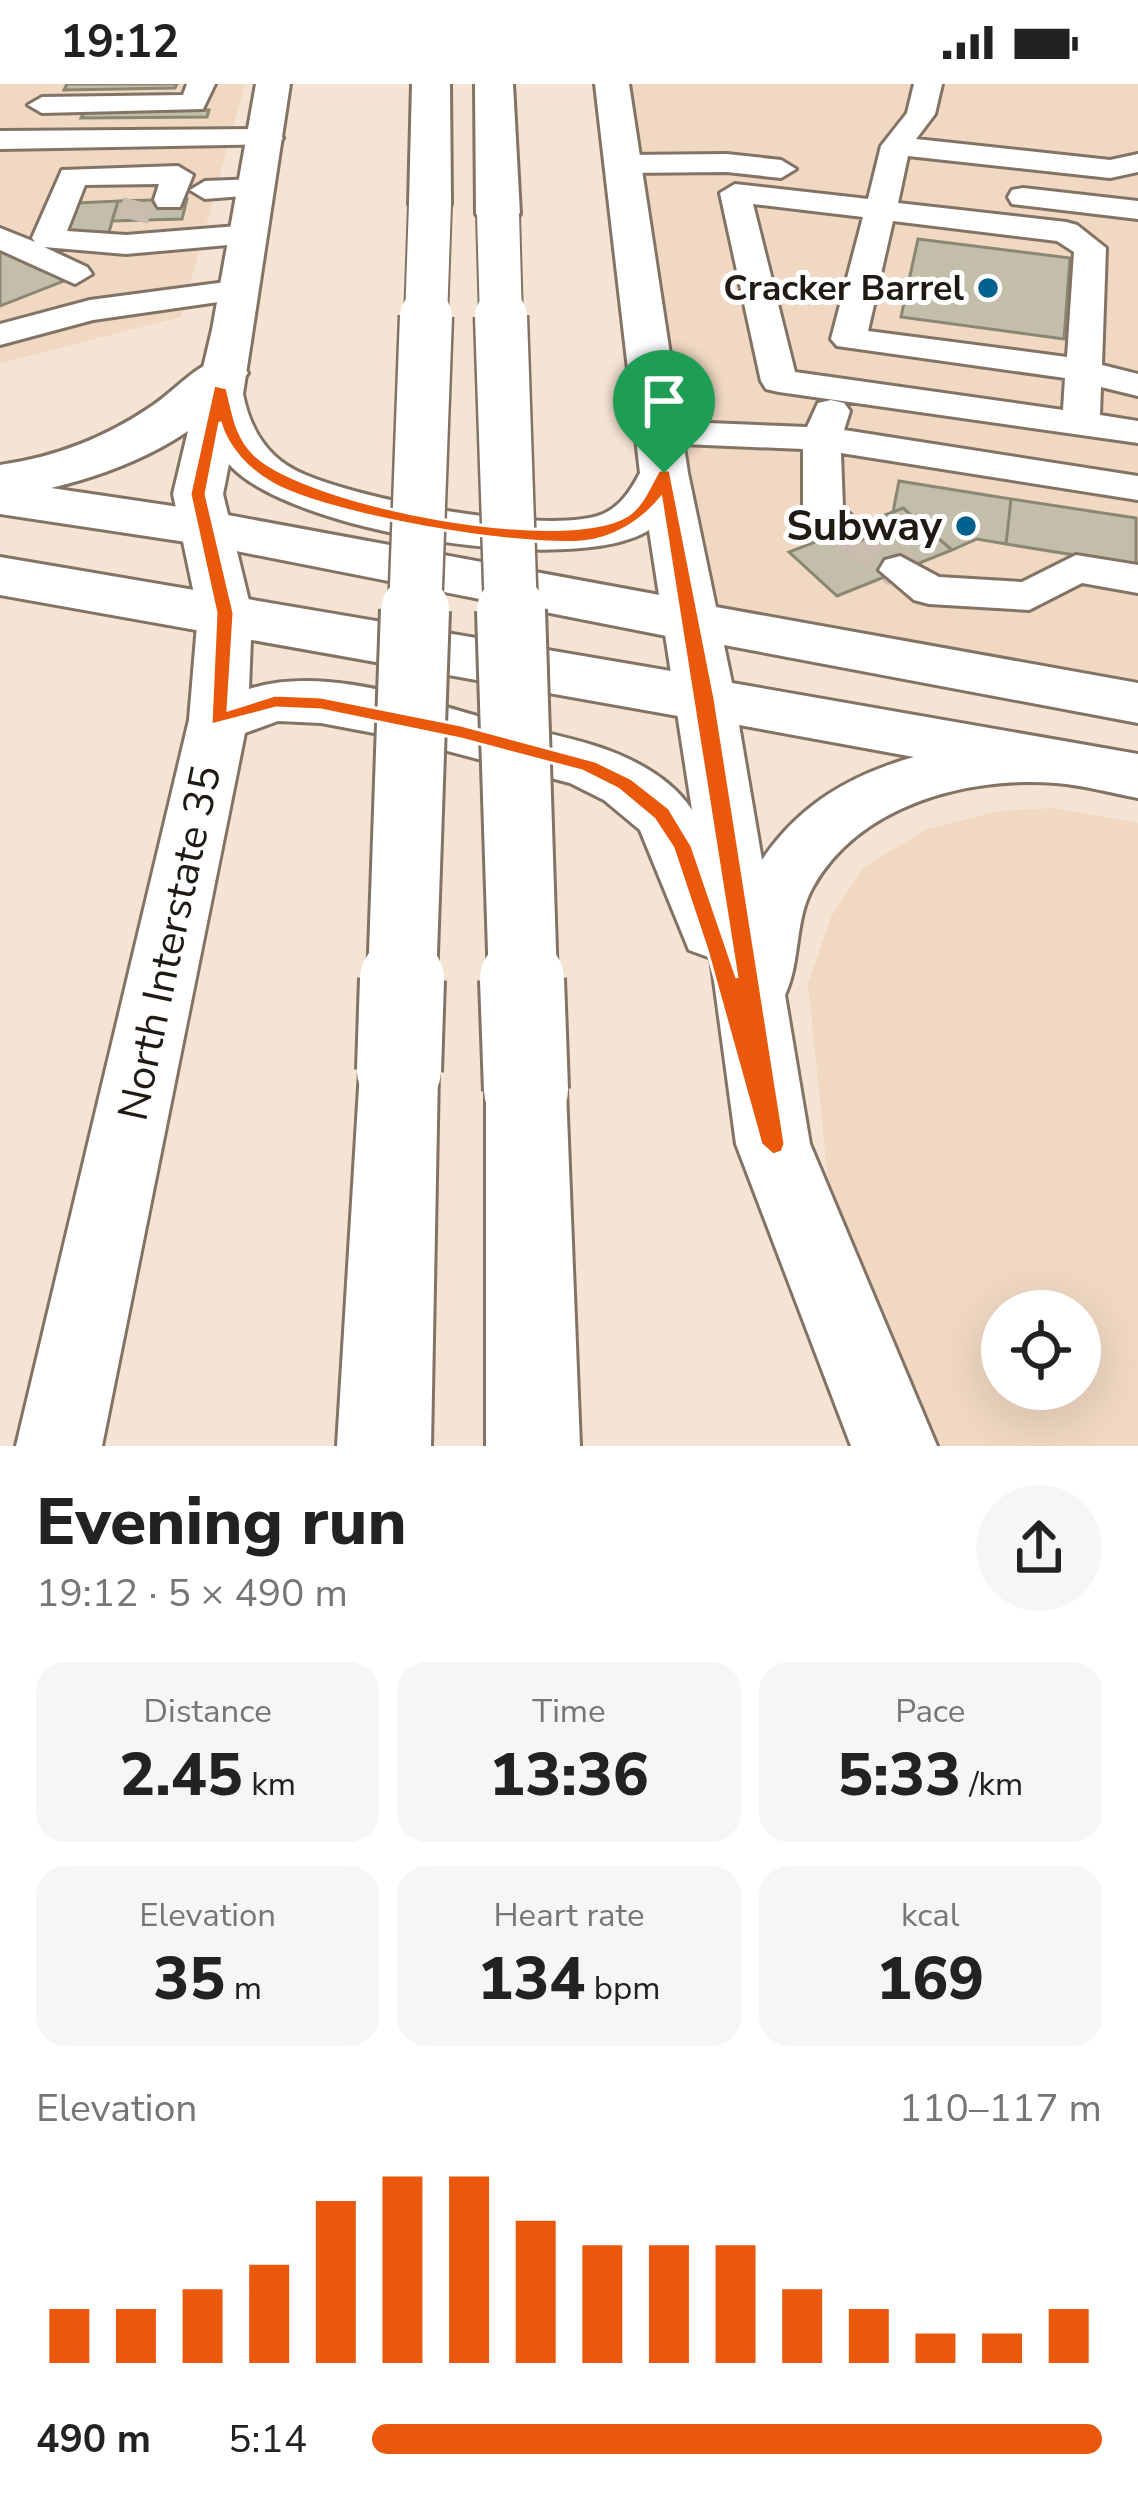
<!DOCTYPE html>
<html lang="en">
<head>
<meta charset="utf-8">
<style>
  :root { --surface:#fff; --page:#f6f6f6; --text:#222; --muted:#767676; --accent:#ea580c }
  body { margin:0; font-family:"Nunito Sans",sans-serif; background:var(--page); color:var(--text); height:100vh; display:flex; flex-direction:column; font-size:45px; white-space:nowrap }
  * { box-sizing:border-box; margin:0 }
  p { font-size:39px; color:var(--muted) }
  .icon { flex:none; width:66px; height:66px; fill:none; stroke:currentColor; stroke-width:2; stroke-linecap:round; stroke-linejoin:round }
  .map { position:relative; height:1362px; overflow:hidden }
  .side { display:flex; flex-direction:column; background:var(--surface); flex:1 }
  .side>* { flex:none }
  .controls { position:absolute; left:981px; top:1206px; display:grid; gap:24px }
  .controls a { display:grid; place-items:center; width:120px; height:120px; border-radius:50%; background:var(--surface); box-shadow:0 12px 48px #0002; font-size:60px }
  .pin { position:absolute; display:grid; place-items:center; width:102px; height:102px; color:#fff; margin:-123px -51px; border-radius:50% 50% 50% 0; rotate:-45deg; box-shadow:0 0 12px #0007 }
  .pin .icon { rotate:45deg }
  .round { display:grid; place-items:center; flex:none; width:126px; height:126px; border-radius:63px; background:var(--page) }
  .head { display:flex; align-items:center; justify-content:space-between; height:204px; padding:0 36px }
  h1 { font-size:66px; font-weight:800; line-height:90px }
  .stats { display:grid; grid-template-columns:repeat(3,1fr); gap:18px; height:204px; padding:12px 36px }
  .stats div { display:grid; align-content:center; border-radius:30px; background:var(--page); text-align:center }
  .stats b { font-size:60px; font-weight:800 }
  .stats small { font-size:33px; font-weight:400 }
  .stats p { font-size:33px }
  .chart { height:336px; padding:24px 36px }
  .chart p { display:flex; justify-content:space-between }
  .chart svg { width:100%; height:216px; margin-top:12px; stroke:var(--accent); stroke-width:6 }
  ul { padding:0 36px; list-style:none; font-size:39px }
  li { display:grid; grid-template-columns:192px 144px 1fr; align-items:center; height:90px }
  li i { height:30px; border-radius:15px; background:var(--accent) }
  .status { display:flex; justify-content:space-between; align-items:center; height:84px; padding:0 60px; background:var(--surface); direction:ltr }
  .status svg { height:33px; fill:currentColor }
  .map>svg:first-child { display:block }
</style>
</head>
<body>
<div class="status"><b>19:12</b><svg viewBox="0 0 49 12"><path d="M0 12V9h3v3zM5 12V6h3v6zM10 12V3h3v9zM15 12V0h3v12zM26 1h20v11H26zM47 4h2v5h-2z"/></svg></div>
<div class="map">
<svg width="1138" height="1362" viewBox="0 0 1138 1362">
  <rect width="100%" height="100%" fill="#f5e4d4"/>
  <path fill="#f0d8c2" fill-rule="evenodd" d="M0 0H245L181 233 0 279V61L8 45 0 44Z
    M612 0H1138V619L692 537Z
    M1054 724 1138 739V1362H855L808 900 831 833 863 784 925 746 999 727ZM1002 1227H1080V1305H1002Z"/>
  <path fill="#c2bea9" stroke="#8a8773" stroke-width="3" d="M67 0H177L175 4 64 6Z
    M209 26 207 33 81 34 85 27Z
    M187 115 182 135 112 137 118 117Z
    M118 117 109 148 66 149 77 119Z
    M918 155 1070 174 1064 255 901 233Z
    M8 159 64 197 0 222V162Z
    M899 397 1011 415 1006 460 977 455 952 466 903 424 893 428Z
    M1011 415 1136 434V481L1006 460Z
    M903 424 952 466 837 512 789 468Z"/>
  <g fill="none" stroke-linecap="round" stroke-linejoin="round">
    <path stroke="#cabcae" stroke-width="30" stroke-dasharray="30 15" stroke-linecap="butt" d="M133 136 138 117"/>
    <path stroke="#cabcae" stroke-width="39" stroke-dasharray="39 20" stroke-linecap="butt" d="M847 446 900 486"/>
    <g stroke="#837365" stroke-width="6">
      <path id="minor" d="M187 0H215L203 25 42 29 28 21 42 13 183 11Z
        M914 0H942L935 30 916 55 1110 76 1138 70V88L1110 94 908 72 898 119 1066 138 1077 141 1106 164 1102 281 1138 290V312L1101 303 1100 331 1138 337V359L779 308 766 305 761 297 720 109 735 100 868 115 881 62 907 29ZM753 120 863 133 831 255 837 262 1065 294 1063 326 795 288ZM893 137 1057 157 1074 168 1067 273 868 247Z
        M268 45 283 54 278 60 0 65V47Z
        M727 70 781 76 796 85 781 94 727 88 624 89 609 80 624 71Z
        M178 82 193 91 180 123H158L154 116 159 100 85 101 67 147 126 151 250 141 266 151 261 158 126 170 44 163 87 183 92 190 75 200 0 166V144L35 158 32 154 62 86Z
        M259 95 270 98 274 104 270 110 205 115 190 106 205 97Z
        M1023 104 1138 117V135L1012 120 1008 113 1012 106Z
        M241 196 253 199 258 206 253 213 93 236 0 261V240L90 216Z
        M831 316 844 319 850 327 844 346 1138 392V416L841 369 843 424 867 446 861 455C838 461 817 449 803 429V365L659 359 646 356 640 348 646 340 659 337 807 343 818 319Z
        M1076 471 1138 481V509L1082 499 1029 526 929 520 914 516 879 486 885 476 900 472 939 493 1022 498Z"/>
    </g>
    <g stroke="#837365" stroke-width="6">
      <path id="major" d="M256 0H290L243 310C249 341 264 369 293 385 345 414 549 453 603 430 621 422 631 406 640 389L595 0H629L688 389 716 523 1138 599V639L724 561 732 599 1138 670V714C1111 709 1083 701 1056 699 967 692 859 721 813 803 794 836 801 877 785 911L810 1060 937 1362H851L736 1060 711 874 689 866 640 746 604 716 570 699 390 652 321 639 278 637 245 649 102 1362H16L189 636 198 529 173 410 212 246ZM229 380C286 447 574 494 649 446L692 726C674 698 641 679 610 667 576 654 538 648 503 639 426 619 327 580 249 605L252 529 223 410ZM739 641 914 673C850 691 799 721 762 776Z"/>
    </g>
    <g stroke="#837365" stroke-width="6">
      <path id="highway" d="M412 0H450L451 120 445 129 430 133 415 129 409 120Z
        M475 0H513L520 130 513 139 498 143 483 139 476 130Z
        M223 274 241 278 248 289C205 352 123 387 51 404L206 427 692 517 713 523 722 537 713 551 692 557 206 461 0 430V381C56 373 105 354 152 322 176 306 195 281 223 274Z
        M0 473 706 593 728 599 738 615 728 631 706 637 0 511Z
        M399 953 427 963 438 987 431 1362H337L360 987 371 963Z
        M526 971 554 981 566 1006 580 1362H486V1006L498 981Z"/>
    </g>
    <use href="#minor" fill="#fff" fill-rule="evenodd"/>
    <use href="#major" fill="#fff" fill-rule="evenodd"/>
    <use href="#highway" fill="#fff" fill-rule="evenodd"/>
    <g stroke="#837365" stroke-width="46" stroke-linecap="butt">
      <path id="highway-bridge-far3" d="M498 130 501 235
        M426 235 430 120"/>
    </g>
    <g stroke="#837365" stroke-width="57" stroke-linecap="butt">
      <path id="highway-bridge-far2" d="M501 232 511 529
        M415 529 426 232"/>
    </g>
    <g stroke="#837365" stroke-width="74" stroke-linecap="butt">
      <path id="highway-bridge-far1" d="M511 526 523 898
        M402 898 415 526"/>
    </g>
    <g stroke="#837365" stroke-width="90" stroke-linecap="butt">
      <path id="highway-bridge" d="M522 895 526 1006
        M399 987 402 895"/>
    </g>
    <use href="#highway-bridge-far3" stroke="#fff" stroke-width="42"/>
    <use href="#highway-bridge-far2" stroke="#fff" stroke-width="52"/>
    <use href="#highway-bridge-far1" stroke="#fff" stroke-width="68"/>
    <use href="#highway-bridge" stroke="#fff" stroke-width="84"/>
  </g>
  <path fill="#ea580c" stroke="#fff" stroke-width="3" fill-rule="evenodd" d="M214 301 227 304C233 329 236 353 255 371 308 421 565 471 628 431 643 421 650 401 659 386H670L715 615 785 1060 782 1068 773 1071 761 1060 707 866 673 764 654 735 618 705 582 687 461 655 321 626 276 624 211 641 216 529 190 410ZM220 338C227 364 249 387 273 400 331 432 515 463 582 458 614 455 642 437 661 414L737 894 692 762 669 724 632 695 595 677 461 641 321 613 275 611 228 626 234 529 206 410Z"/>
  <g fill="#006191" stroke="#fff" stroke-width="4.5">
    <circle cx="988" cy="204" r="12"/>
    <circle cx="966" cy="442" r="12"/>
  </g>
  <g text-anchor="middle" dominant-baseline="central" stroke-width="10" stroke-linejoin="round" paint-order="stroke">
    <g font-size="36" font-weight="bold" fill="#201a14" stroke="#fff" text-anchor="end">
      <text x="964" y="204">Cracker Barrel</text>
    </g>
    <g font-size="42" font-weight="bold" fill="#201a14" stroke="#fff" text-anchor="end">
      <text x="942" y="442">Subway</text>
    </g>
    <g font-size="42" fill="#201a14" stroke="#fff">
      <text transform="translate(170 859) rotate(-78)">North Interstate 35</text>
    </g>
  </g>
</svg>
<div class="controls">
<a><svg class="icon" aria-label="locate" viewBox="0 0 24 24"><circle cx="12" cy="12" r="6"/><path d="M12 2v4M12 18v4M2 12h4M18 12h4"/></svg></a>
</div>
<div class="pin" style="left:664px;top:389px;background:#1e9e55"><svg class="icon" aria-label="arrive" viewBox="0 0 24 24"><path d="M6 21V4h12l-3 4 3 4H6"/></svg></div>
</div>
<section class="side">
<div class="head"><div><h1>Evening run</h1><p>19:12 · 5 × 490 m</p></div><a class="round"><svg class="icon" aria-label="share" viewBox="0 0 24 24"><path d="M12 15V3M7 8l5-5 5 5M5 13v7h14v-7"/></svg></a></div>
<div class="stats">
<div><p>Distance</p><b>2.45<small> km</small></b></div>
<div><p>Time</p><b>13:36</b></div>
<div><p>Pace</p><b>5:33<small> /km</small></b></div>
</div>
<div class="stats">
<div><p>Elevation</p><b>35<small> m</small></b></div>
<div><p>Heart rate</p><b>134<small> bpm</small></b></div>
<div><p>kcal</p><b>169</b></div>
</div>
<div class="chart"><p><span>Elevation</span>110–117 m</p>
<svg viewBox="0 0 160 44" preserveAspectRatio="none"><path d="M5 44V33M15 44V33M25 44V29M35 44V24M45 44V11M55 44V6M65 44V6M75 44V15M85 44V20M95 44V20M105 44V20M115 44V29M125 44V33M135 44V38M145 44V38M155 44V33"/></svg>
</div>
<ul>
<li><b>490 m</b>5:14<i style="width:100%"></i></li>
</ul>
</section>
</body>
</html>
